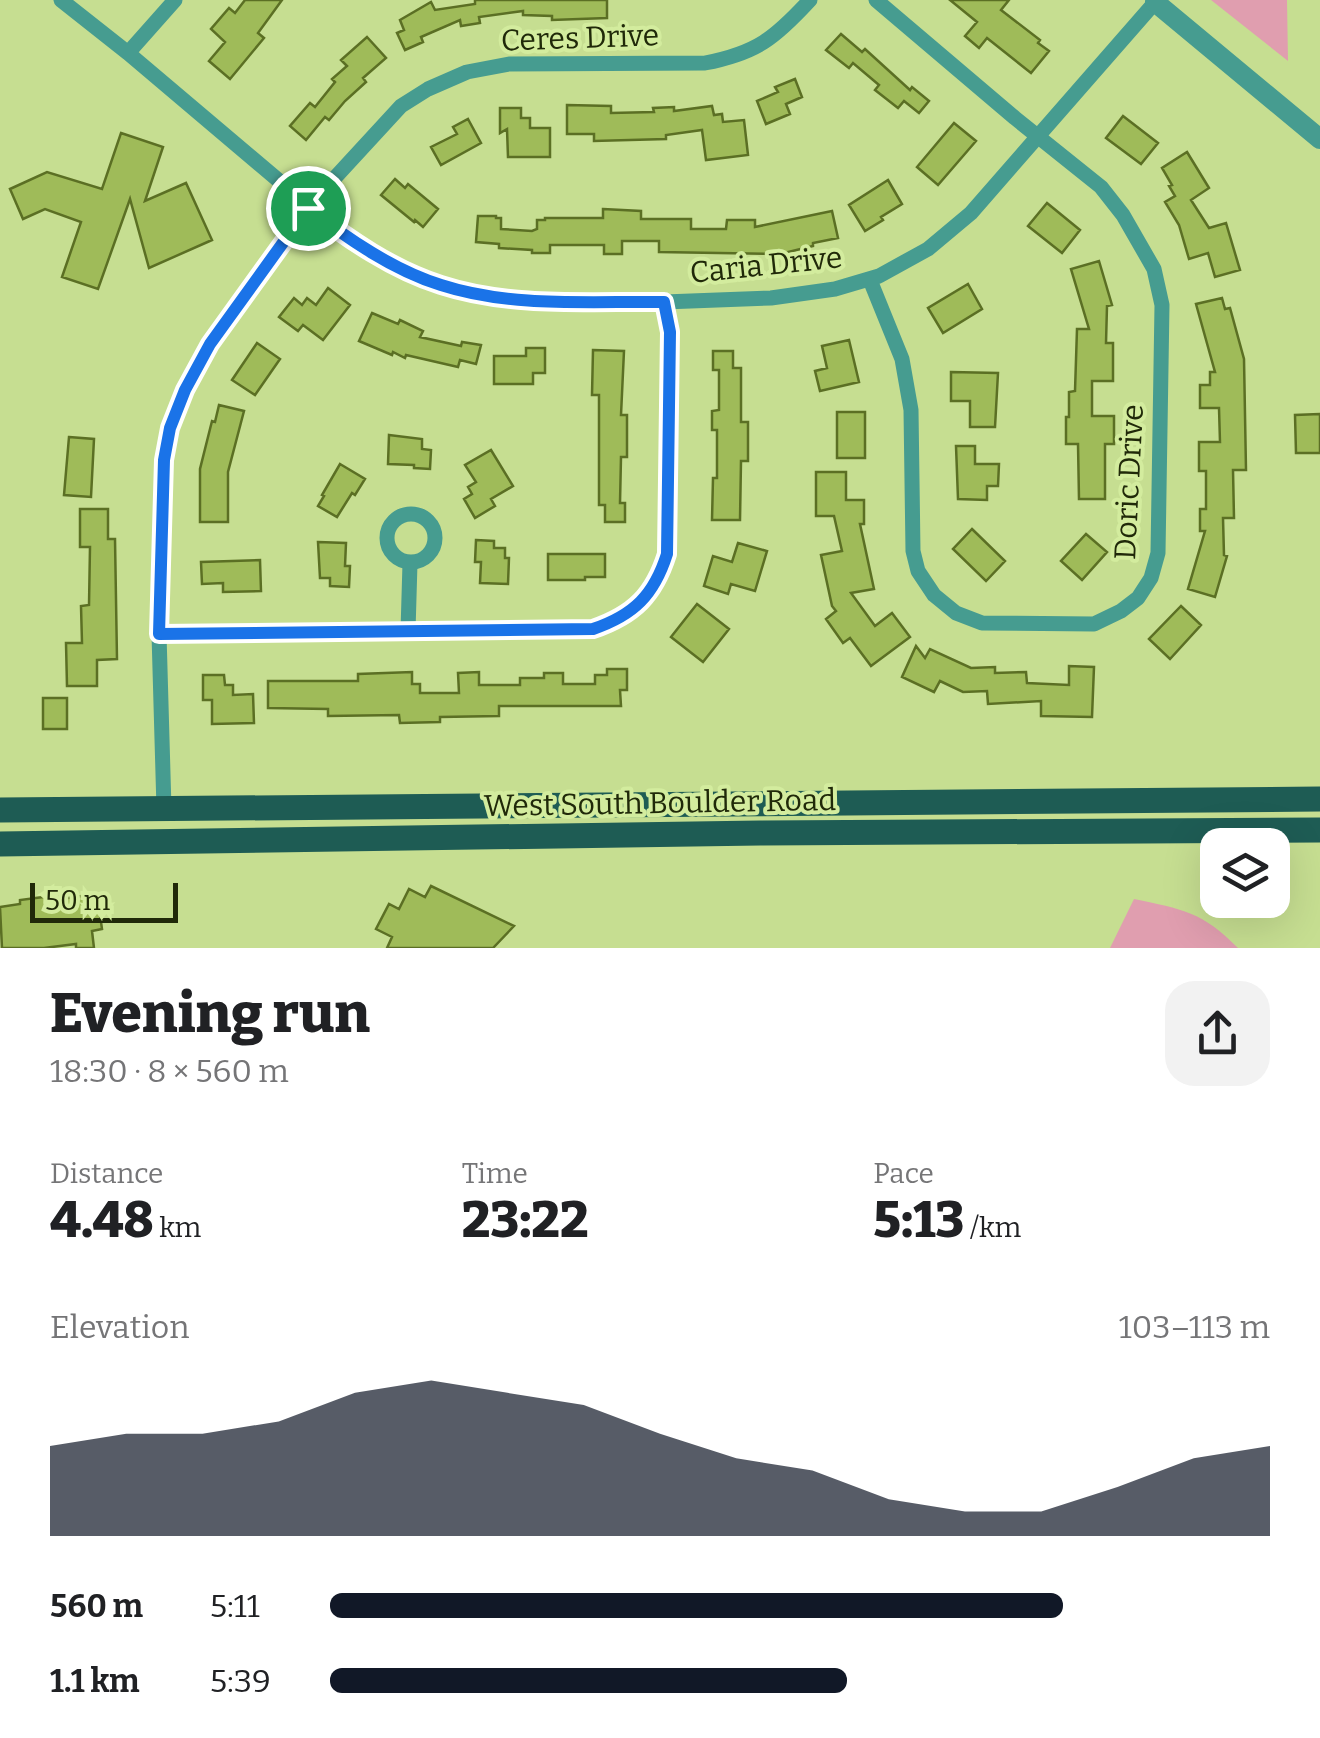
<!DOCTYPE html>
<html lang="en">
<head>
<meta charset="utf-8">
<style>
  :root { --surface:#fff; --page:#f2f2f2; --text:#202124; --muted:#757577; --accent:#111827 }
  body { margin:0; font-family:Bitter,serif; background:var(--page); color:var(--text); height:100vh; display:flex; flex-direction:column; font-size:38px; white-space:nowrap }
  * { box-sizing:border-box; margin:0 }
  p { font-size:32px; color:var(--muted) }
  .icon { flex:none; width:55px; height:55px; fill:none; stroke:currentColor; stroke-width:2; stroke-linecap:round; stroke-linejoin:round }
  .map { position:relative; height:948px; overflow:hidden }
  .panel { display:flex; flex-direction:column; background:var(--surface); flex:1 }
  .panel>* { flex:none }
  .tools { position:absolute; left:1200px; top:828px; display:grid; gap:20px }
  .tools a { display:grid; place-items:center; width:90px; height:90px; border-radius:20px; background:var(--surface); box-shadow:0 10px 40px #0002; font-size:50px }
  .scale { position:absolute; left:30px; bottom:25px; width:148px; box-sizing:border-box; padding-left:10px; border:5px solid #202909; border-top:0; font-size:28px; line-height:35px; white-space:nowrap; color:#202909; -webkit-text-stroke:8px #d3ec9e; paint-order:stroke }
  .pin { position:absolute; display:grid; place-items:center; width:85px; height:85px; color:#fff; margin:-42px; border:5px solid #fff; border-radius:50%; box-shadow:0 2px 10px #0007 }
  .round { display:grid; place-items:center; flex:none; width:105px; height:105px; border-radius:30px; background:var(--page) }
  .headline { display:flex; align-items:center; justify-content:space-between; height:170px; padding:0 50px }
  h1 { font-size:55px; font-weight:800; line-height:75px }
  .figures { display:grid; grid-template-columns:repeat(3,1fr); gap:15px; height:170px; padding:10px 50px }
  .figures div { display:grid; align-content:center }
  .figures b { font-size:50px; font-weight:800 }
  .figures small { font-size:28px; font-weight:400 }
  .figures p { font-size:28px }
  .chart { height:280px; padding:20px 50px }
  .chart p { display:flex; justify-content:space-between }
  .chart svg { width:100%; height:180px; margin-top:10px; fill:var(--accent); opacity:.7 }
  ul { padding:0 50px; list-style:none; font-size:32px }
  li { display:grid; grid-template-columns:160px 120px 1fr; align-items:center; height:75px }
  li i { height:25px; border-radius:12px; background:var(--accent) }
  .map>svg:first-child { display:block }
</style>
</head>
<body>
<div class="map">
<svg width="1320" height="948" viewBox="0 0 1320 948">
  <rect width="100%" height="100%" fill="#c6de91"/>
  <path fill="#e09eaf" d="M1211 0H1287L1288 61Z
    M1134 899C1182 909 1203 912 1238 948H1110Z"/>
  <path fill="#9fbb59" stroke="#5b6f24" stroke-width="2.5" d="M245 0H282L258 33 264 38 230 79 209 61 225 42 211 29 229 8 235 13Z
    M475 0H607V18L552 20V16L523 15V11L479 17 480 23 461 26 460 20 421 37 423 42 405 50 397 33 404 30 400 20 431 2 435 10 475 4Z
    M950 0H1009L1001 10 1040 40 1038 43 1049 51 1031 73 987 38 979 48 965 36 977 22Z
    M841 34 862 52 865 49 910 90 912 87 929 101 919 113 904 101 898 108 875 90 879 85 853 63 849 68 826 50Z
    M367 37 386 58 363 78 366 82 345 101 329 120 325 117 306 140 290 126 310 103 315 107 335 82 332 79 347 66 341 60Z
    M795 79 802 97 786 104 790 114 766 124 757 101 778 92 775 87Z
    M567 105 611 106V113L654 112 653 108 674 107V111L712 106 714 115 722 114 723 122 744 120 748 155 706 160 702 130 666 135V139L594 141V134H567Z
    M500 108H521V118H530V128H550V157H508L507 129 500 133Z
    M1123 116 1158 143 1141 164 1106 138Z
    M468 119 481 143 441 165 431 147 457 134 453 127Z
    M954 123 976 141 938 185 917 167Z
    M121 133 163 147 145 201 186 183 212 240 149 268 130 199 98 289 62 277 81 222 45 209 23 219 10 189 47 172 102 189Z
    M1187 152 1209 188 1191 200 1209 228 1226 223 1240 270 1215 277 1208 253 1189 259 1179 225 1165 202 1175 196 1169 186 1172 185 1162 168Z
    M395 179 405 188 408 184 438 209 423 227 415 220 414 222 381 195Z
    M888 180 902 204 881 217 883 220 865 231 849 205Z
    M1047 203 1080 230 1062 253 1028 226Z
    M603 209 641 211V219H691V229H726L727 220H755V227L832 211 838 238 813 243V246L780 254 659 252V241H622V254H604V245H550V253H532V250L499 248V244L476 242 478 216H496V218H501V229L532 231 537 229V220H545V218H603Z
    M1099 261 1112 305 1107 306 1106 343H1113V381H1092V416H1114V444H1105V499H1079L1078 444H1066V417H1069V392L1075 391 1077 329H1089L1071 269Z
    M968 284 982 309 943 333 928 308Z
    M328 288 350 305 323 340 303 325 298 331 279 317 294 298 302 305 307 298 316 305Z
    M1222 298 1225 309 1230 308 1244 359 1246 470H1233L1234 518H1223L1224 555 1227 556 1215 597 1188 589 1205 531H1200V509H1206V471H1199V442H1220L1219 408H1200V385H1210V372H1215L1196 304Z
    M372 313 398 324 400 320 423 331 420 337 461 346 462 342 481 345 476 364 460 360 458 367 406 355 405 358 393 352 392 355 359 341Z
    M849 340 859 382 820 391 815 371 827 368 822 346Z
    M257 343 280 359 255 395 232 380Z
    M526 348H545V373H533V384H494V356H526Z
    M593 350 624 351 621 415H627V457H621L620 503H625V522H605V505H599V395H592Z
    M713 351H733V368H741V422H748V461H741L740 520H712L713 478H717V430H712V411L719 410V370H713Z
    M951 372 998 373 995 427H970V401H951Z
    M219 405 244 411 228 472V522H200V469L212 421 215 422Z
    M837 412H865V458H837Z
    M1320 414V453H1296L1295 415Z
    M389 435 422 439V449L431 450 430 469 414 468V465L388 464Z
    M69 437 94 439 91 497 64 495Z
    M956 446H975V464H999L998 486H987V500L958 499Z
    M491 450 513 486 491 499 495 506 475 518 464 499 472 494 468 487 476 482 465 465Z
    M340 464 365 479 355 495 352 493 337 517 318 506 324 496 322 495Z
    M816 472H846V500H864V524H860L874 589 851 593 875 626 892 613 910 637 871 666 850 638 843 643 826 619 836 611 832 606 821 555 842 551 834 516H816Z
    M80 509H108V539H115L117 659 97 660V686H67L66 643H82L81 606 89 605 90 547H80Z
    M972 529 1005 561 986 581 953 549Z
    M1086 534 1107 552 1082 580 1061 561Z
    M476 540 494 541V548H505V558H509L508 584 480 583 481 562H475Z
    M318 542 346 543 345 566H350L349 587 330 586V578H320Z
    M738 543 767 551 755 591 731 584 728 594 704 586 713 556 732 562Z
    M548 554H605V577H585V580H548Z
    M260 560 261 591 223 592V583L202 584 201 562Z
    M697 604 729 629 703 662 671 637Z
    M1181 606 1201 625 1170 659 1149 639Z
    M916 646 925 658 930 649 971 668 995 667V673L1026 672 1027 683 1069 685V666L1094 667 1092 717 1041 716V701L988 704 987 691 963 692 940 681 934 692 902 677Z
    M607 669H627V690H620L621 706H499V716L440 717V722L400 723 399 715 328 716V709L268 708V681H358V674L412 672V684H420V693H459L458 673 479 672V685H520V678H544V673H563V684H595V675H607Z
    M203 675H224L225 685H233V695L253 694 254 723 212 724V700H203Z
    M43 698H67V729H43Z
    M431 886 514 926 493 948H387L392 937 376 929 389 904 399 909 409 889 425 897Z
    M97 894 102 929 92 931 94 948H76V944L44 948H2L0 907 20 904V900L59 895 60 899Z"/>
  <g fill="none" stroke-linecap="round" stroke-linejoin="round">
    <path stroke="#469c90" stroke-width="15" d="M61 0 128 53 336 229 393 264 440 285 492 297 532 300 664 302 771 298 835 289 879 276 928 249 971 213 1157 0
      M128 53 175 0
      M870 280 902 359 911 410 913 551 918 571 934 595 956 613 982 623 1094 624 1121 611 1138 598 1151 578 1158 553 1162 305 1154 269 1123 215 1101 187 1015 118 876 0
      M387 538a24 24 0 1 1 48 0a24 24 0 1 1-48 0Z
      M408 631 410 563
      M159 634 593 629C634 615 653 595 667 554L669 332 664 302
      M164 809 159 634 164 460 170 428 185 390 211 344 308 207 401 106 428 89 467 72 509 64 705 63C757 53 775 38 810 0"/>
    <path stroke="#469c90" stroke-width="20" d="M1155 2 1320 139"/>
    <path stroke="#1e5c54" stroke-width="25" d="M0 810 1320 799
      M0 844 760 833 1320 830"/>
  </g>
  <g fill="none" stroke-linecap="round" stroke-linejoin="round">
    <g stroke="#fff" stroke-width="20">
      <path id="route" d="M308 208C348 239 393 270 441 285 512 308 591 301 664 302L670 332 667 554C654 595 634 615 593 629L159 634 164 460 170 428 185 390 210 344Z"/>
    </g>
    <use href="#route" stroke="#1a73e8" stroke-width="12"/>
  </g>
  <g text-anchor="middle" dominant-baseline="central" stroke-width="8" stroke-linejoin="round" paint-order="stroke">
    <g font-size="30" fill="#202909" stroke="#d3ec9e">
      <text transform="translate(580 38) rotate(-2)">Ceres Drive</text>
      <text transform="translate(766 265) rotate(-6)">Caria Drive</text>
      <text transform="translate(1129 482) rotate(-87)">Doric Drive</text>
      <text transform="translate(660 803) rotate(-1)">West South Boulder Road</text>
    </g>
  </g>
</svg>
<div class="tools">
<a><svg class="icon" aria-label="layers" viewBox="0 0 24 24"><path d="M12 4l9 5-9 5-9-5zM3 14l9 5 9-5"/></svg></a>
</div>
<div class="scale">50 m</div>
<div class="pin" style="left:308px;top:208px;background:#1e9e55"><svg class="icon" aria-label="arrive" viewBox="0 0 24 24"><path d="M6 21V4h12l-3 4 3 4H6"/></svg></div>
</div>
<section class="panel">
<div class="headline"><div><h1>Evening run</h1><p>18:30 · 8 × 560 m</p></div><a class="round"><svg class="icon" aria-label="share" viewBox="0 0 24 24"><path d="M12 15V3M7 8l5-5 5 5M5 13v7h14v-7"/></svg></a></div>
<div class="figures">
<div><p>Distance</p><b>4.48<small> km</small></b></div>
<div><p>Time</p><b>23:22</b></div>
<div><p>Pace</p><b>5:13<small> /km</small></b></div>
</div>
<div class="chart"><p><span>Elevation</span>103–113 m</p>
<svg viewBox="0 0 160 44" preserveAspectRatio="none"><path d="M0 44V22L10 19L20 19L30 16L40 9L50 6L60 9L70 12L80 19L90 25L100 28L110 35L120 38L130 38L140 32L150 25L160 22V44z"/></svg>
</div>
<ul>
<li><b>560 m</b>5:11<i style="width:78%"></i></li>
<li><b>1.1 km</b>5:39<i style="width:55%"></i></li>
</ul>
</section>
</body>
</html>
